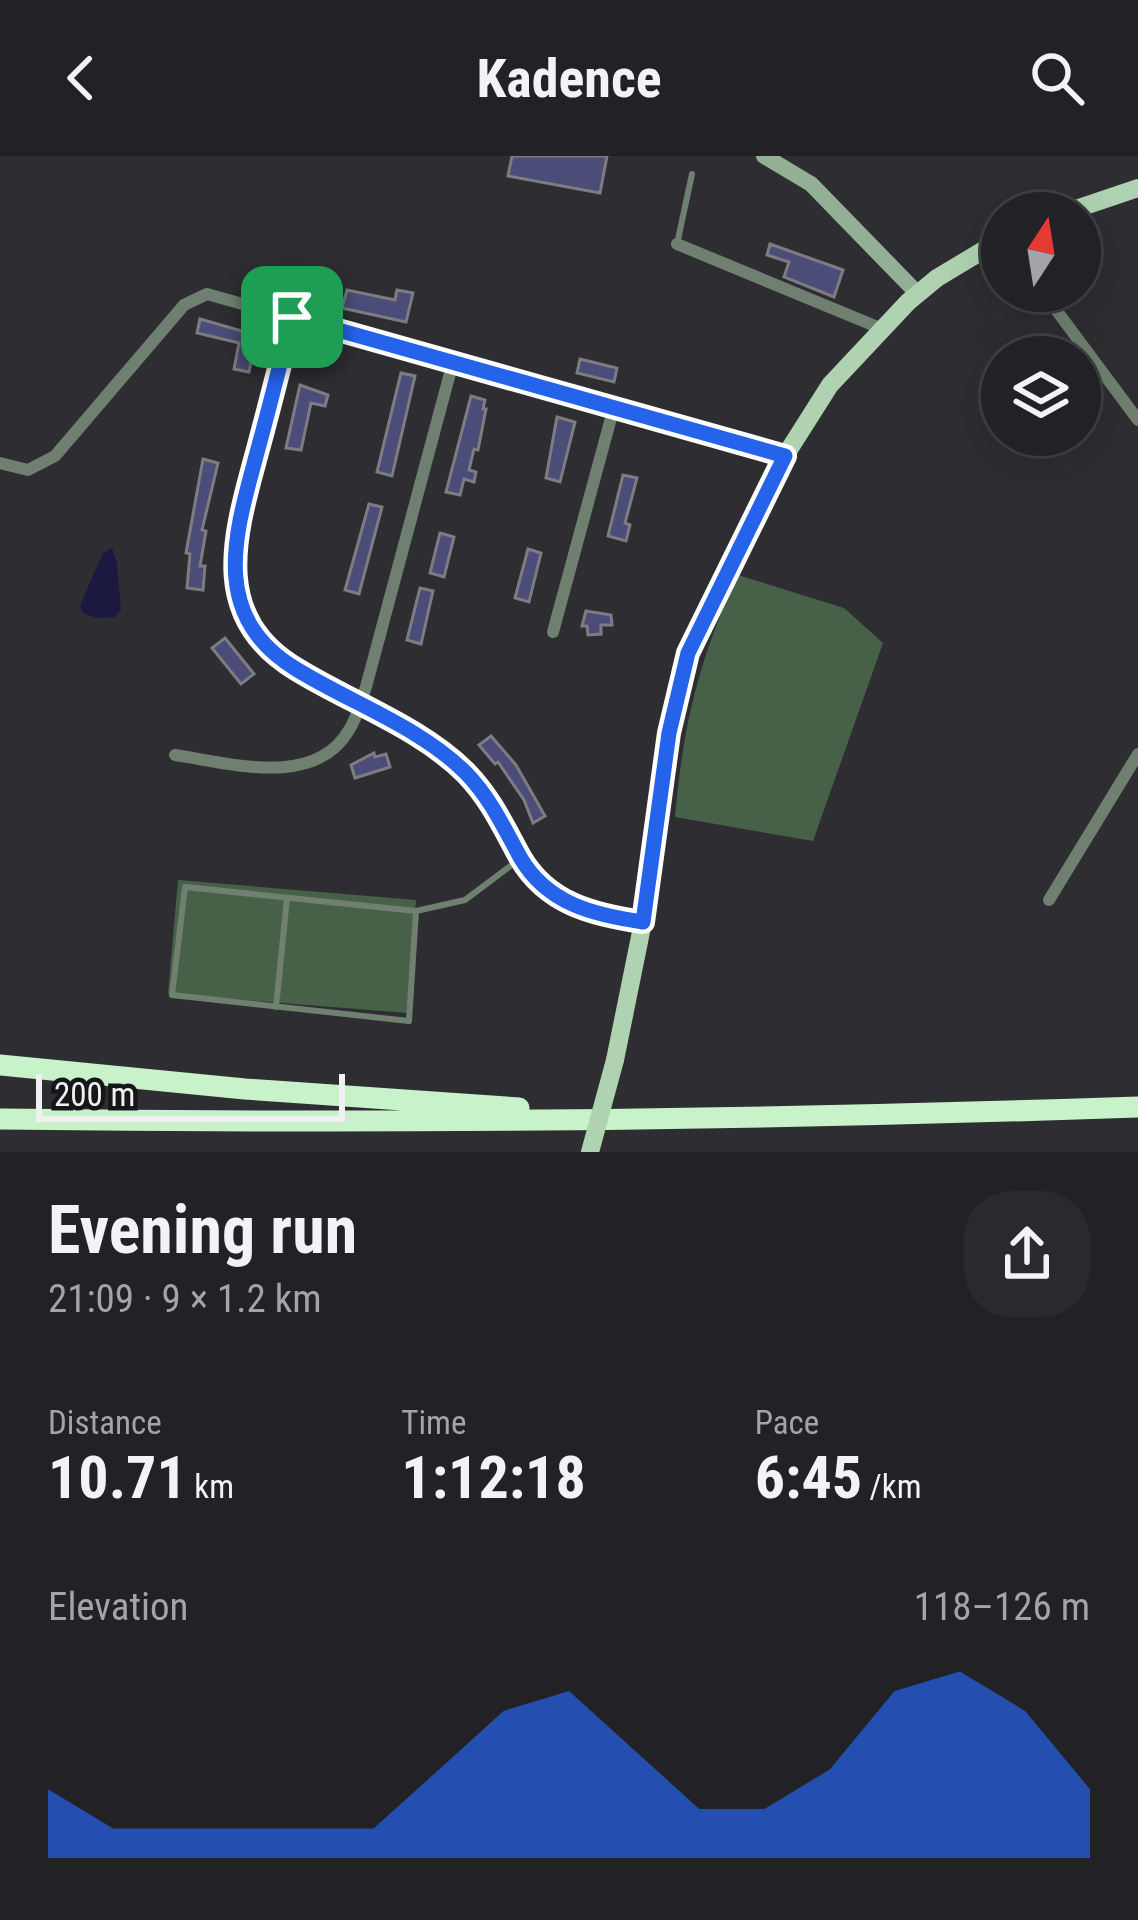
<!DOCTYPE html>
<html lang="en">
<head>
<meta charset="utf-8">
<style>
  :root { --surface:#222226; --page:#2a2a2e; --text:#f1f3f6; --muted:#a2a4a7; --line:#3f3f43; --accent:#2563eb }
  body { margin:0; font-family:"Roboto Condensed",sans-serif; background:var(--page); color:var(--text); height:100vh; display:flex; flex-direction:column; font-size:45px; white-space:nowrap }
  * { box-sizing:border-box; margin:0 }
  p { font-size:39px; color:var(--muted) }
  .icon { flex:none; width:66px; height:66px; fill:none; stroke:currentColor; stroke-width:2; stroke-linecap:round; stroke-linejoin:round }
  .map { position:relative; height:996px; overflow:hidden }
  .drawer { display:flex; flex-direction:column; background:var(--surface); flex:1 }
  .drawer>* { flex:none }
  .needle { width:78px; rotate:12deg }
  .tools { position:absolute; left:981px; top:36px; display:grid; gap:24px }
  .tools a { display:grid; place-items:center; width:120px; height:120px; border-radius:50%; background:var(--surface); box-shadow:0 12px 48px #0002,0 0 0 3px var(--line); font-size:60px }
  .scale { position:absolute; left:36px; bottom:30px; width:309px; box-sizing:border-box; padding-left:12px; border:6px solid #f1f1f4; border-top:0; font-size:33px; line-height:42px; white-space:nowrap; color:#f1f1f4; -webkit-text-stroke:9px #161618; paint-order:stroke }
  .pin { position:absolute; display:grid; place-items:center; width:102px; height:102px; color:#fff; margin:-51px; border-radius:24px; box-shadow:0 6px 18px #0006 }
  .round { display:grid; place-items:center; flex:none; width:126px; height:126px; border-radius:48px; background:var(--page) }
  .head { display:flex; align-items:center; justify-content:space-between; height:204px; padding:0 48px }
  h1 { font-size:66px; font-weight:700; line-height:90px }
  .stats { display:grid; grid-template-columns:repeat(3,1fr); gap:18px; height:204px; padding:12px 48px }
  .stats div { display:grid; align-content:center }
  .stats b { font-size:60px; font-weight:700 }
  .stats small { font-size:33px; font-weight:400 }
  .stats p { font-size:33px }
  .chart { height:336px; padding:24px 48px }
  .chart p { display:flex; justify-content:space-between }
  .chart svg { width:100%; height:216px; margin-top:12px; fill:var(--accent); opacity:.7 }
  header { display:flex; justify-content:space-between; align-items:center; height:156px; padding:0 48px; background:var(--surface); font-size:54px; font-weight:700 }
  .map>svg:first-child { display:block }
</style>
</head>
<body>
<header><svg class="icon" aria-label="back" viewBox="0 0 24 24"><path d="M15 5l-7 7 7 7"/></svg>Kadence<svg class="icon" aria-label="search" viewBox="0 0 24 24"><circle cx="10" cy="10" r="6"/><path d="M15 15l6 6"/></svg></header>
<div class="map">
<svg width="1138" height="996" viewBox="0 0 1138 996">
  <rect width="100%" height="100%" fill="#2e2e32"/>
  <path fill="#476048" d="M738 419 844 452 883 487 813 685 675 661C683 570 699 502 738 419Z
    M178 724 416 744 407 857 168 838Z"/>
  <path fill="#1b193f" d="M112 392 117 407 121 454 115 461 96 462 82 456 80 449 103 397Z"/>
  <path fill="#4b4c77" stroke="#7c7c81" stroke-width="3" d="M512 0H607L600 37 508 20Z
    M770 88 843 114 834 141 784 121 789 106 767 99Z
    M347 134 395 144 397 134 413 137 406 166 342 152Z
    M200 163 256 179 249 216 234 213 239 187 197 177Z
    M580 203 617 212 614 226 577 217Z
    M401 217 415 220 392 320 377 316Z
    M300 229 328 239 325 250 311 247 301 294 286 292Z
    M471 240 485 244 483 253H486L478 294 474 293 469 314 476 316 474 326 464 323 460 339 446 336Z
    M557 261 575 266 560 326 546 322Z
    M203 303 218 307 202 374 206 375 200 410H205L203 434 187 432 190 398 186 397Z
    M623 319 637 322 625 367 630 369 626 385 608 380Z
    M369 348 382 351 359 438 345 434Z
    M440 377 454 381 444 421 430 417Z
    M528 393 541 397 529 446 515 442Z
    M420 432 433 435 421 488 407 484Z
    M586 455 611 459 612 469H601V478L588 479 587 470H582Z
    M225 482 254 518 241 528 212 492Z
    M491 580 516 609 545 660 533 667 524 644 498 606 495 608 479 589Z
    M374 597 375 601 386 598 390 611 355 622 351 609Z"/>
  <g fill="none" stroke-linecap="round" stroke-linejoin="round">
    <path stroke="#6f8070" stroke-width="6" d="M677 88 692 18
      M416 755 409 865 172 839 185 731 416 755 465 744 521 702
      M276 851 287 742"/>
    <path stroke="#6f8070" stroke-width="12" d="M677 88 880 172
      M1042 135 1138 264
      M292 161C281 205 270 249 258 293 236 375 207 459 296 514 351 547 420 571 466 617 492 643 503 670 520 701 546 747 594 760 643 766
      M0 307 28 314 55 300 184 149 207 138 785 300
      M553 476 614 251
      M175 599C229 607 315 633 349 574 357 562 361 545 366 531L453 206
      M1049 744 1138 598"/>
    <path stroke="#93af95" stroke-width="16" d="M764 0 811 28 918 138"/>
    <path stroke="#afd2b1" stroke-width="18" d="M1064 57 1138 32
      M615 904 643 766 677 539 688 497 727 413 785 300 830 229 908 146 937 122 1002 83"/>
    <path stroke="#c8f3ca" stroke-width="21" d="M0 909 245 933 519 952
      M0 963C379 968 759 964 1138 951"/>
    <path stroke="#afd2b1" stroke-width="18" d="M590 996 615 904"/>
  </g>
  <g fill="none" stroke-linecap="round" stroke-linejoin="round">
    <g stroke="#fff" stroke-width="24">
      <path id="route" d="M292 161 785 300 688 497 669 577 643 766C594 759 547 748 520 701 503 670 491 643 466 617 420 571 351 547 296 513 207 459 236 375 258 293 270 249 281 205 292 161Z"/>
    </g>
    <use href="#route" stroke="#2563eb" stroke-width="15"/>
  </g>
</svg>
<div class="tools">
<a><svg class="needle" viewBox="-14 -14 28 28"><path d="M0-13l5 13h-10z" fill="#e53935"/><path d="M0 13l5-13h-10z" fill="#a2a4a7"/></svg></a>
<a><svg class="icon" aria-label="layers" viewBox="0 0 24 24"><path d="M12 4l9 5-9 5-9-5zM3 14l9 5 9-5"/></svg></a>
</div>
<div class="scale">200 m</div>
<div class="pin" style="left:292px;top:161px;background:#1e9e55"><svg class="icon" aria-label="arrive" viewBox="0 0 24 24"><path d="M6 21V4h12l-3 4 3 4H6"/></svg></div>
</div>
<section class="drawer">
<div class="head"><div><h1>Evening run</h1><p>21:09 · 9 × 1.2 km</p></div><a class="round"><svg class="icon" aria-label="share" viewBox="0 0 24 24"><path d="M12 15V3M7 8l5-5 5 5M5 13v7h14v-7"/></svg></a></div>
<div class="stats">
<div><p>Distance</p><b>10.71<small> km</small></b></div>
<div><p>Time</p><b>1:12:18</b></div>
<div><p>Pace</p><b>6:45<small> /km</small></b></div>
</div>
<div class="chart"><p><span>Elevation</span>118–126 m</p>
<svg viewBox="0 0 160 44" preserveAspectRatio="none"><path d="M0 44V30L10 38L20 38L30 38L40 38L50 38L60 26L70 14L80 10L90 22L100 34L110 34L120 26L130 10L140 6L150 14L160 30V44z"/></svg>
</div>
</section>
</body>
</html>
